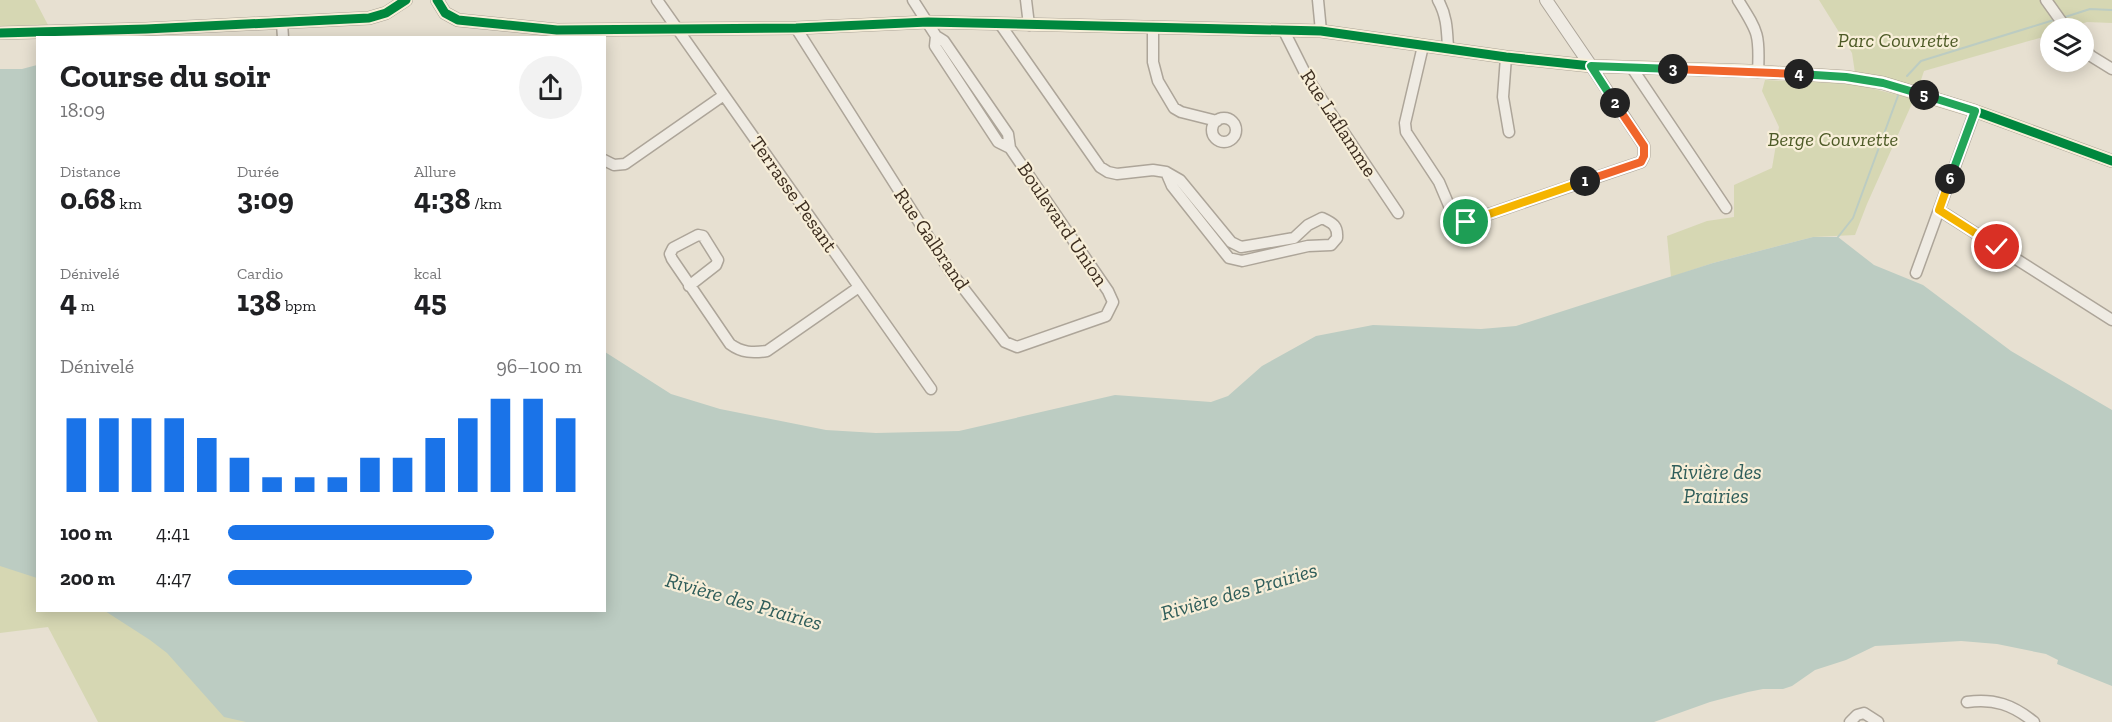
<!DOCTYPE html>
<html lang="fr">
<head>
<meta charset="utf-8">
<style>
  :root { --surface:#fff; --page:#f2f2f2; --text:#202124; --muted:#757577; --accent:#1a73e8 }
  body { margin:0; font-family:"Zilla Slab",serif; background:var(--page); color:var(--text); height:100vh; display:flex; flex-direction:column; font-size:22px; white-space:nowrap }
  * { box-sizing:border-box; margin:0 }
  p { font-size:20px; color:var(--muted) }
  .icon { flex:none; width:33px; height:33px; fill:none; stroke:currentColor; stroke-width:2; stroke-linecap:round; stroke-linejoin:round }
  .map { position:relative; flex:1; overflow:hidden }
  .details { position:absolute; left:36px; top:36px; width:570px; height:576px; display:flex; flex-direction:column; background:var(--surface); border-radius:0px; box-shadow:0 3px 15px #0003 }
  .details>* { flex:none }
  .fabs { position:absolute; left:2040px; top:18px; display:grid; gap:12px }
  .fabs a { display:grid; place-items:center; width:54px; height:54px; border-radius:50%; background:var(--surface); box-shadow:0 3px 15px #0003; font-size:30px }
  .pin { position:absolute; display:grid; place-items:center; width:51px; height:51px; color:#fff; margin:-26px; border:3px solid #fff; border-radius:50%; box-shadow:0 2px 6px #0007 }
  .km { position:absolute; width:30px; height:30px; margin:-15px; border-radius:50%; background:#222; color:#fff; font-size:16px; line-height:30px; text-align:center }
  .round { display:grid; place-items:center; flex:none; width:63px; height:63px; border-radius:32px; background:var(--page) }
  .overview { display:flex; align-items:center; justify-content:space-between; height:102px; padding:0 24px }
  h1 { font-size:33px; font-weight:800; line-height:45px }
  .figures { display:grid; grid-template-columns:repeat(3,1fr); gap:9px; height:102px; padding:6px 24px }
  .figures div { display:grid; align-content:center }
  .figures b { font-size:30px; font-weight:800 }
  .figures small { font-size:16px; font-weight:400 }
  .figures p { font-size:16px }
  .chart { height:168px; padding:12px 24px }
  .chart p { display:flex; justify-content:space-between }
  .chart svg { width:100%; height:108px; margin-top:6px; stroke:var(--accent); stroke-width:6 }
  ul { padding:0 24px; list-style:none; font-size:20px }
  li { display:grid; grid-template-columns:96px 72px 1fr; align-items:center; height:45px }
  li i { height:15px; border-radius:8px; background:var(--accent) }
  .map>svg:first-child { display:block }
</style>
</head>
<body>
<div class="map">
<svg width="2112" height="722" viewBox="0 0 2112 722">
  <rect width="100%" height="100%" fill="#e7e0d1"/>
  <path fill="#d6d7b3" d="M0 0H35L48 25 0 27Z
    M1819 0H2112V23L2087 22 2069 28H2050V35L1924 71 1919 86 1855 73 1852 53Z
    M1765 80 1854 84 1914 99 1867 204 1855 235 1813 237 1713 263 1671 277 1667 236 1707 221 1734 217V185L1772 168 1779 127 1762 91Z
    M0 506 37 523 38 610 220 611 434 722H98L48 627 0 633Z"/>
  <path fill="#bcccc2" d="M37 65H38L37 578 0 566V69H22Z
    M1813 237H1838L1874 265 1923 285 2011 351 2112 410V686L2057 664 2058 660 2046 654 1997 644 1961 641 1875 646 1846 660 1815 670 1792 686 1783 689H1763L1748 692 1710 702 1654 722H246L224 717 167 653 150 640 105 611 604 610 605 352 671 394 720 409 826 430 876 433 959 431 1115 395 1211 402 1228 396 1262 366 1316 336 1373 325 1481 329 1516 326 1713 263Z"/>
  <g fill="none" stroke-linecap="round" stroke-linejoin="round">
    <path stroke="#bcccc2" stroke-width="2" d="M2062 18 2090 9 2112 10
      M1907 76 1921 61 2057 19
      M1838 237 1853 218 1899 93"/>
    <g stroke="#ada599" stroke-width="13">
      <path id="minor" d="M657 0 931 389
        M1026 0 1029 25
        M1318 0 1321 31
        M1438 0C1447 16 1447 30 1448 48
        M1738 0C1758 32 1760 34 1758 72
        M2046 0 2066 28
        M282 23 283 38
        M1000 24 1100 167 1108 172 1117 174 1153 170 1166 172 1180 180 1231 242 1241 247 1294 238 1308 225 1322 218C1333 223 1338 226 1337 238L1331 245 1308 246 1242 261 1229 258 1172 186 1166 172
        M1153 27V62L1158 81 1174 108 1181 112 1217 121
        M796 28 950 271 1005 342 1017 347 1106 316 1113 302 1108 291 1010 148 1008 134 944 41 936 36 913 0
        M1284 31 1308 79 1398 213
        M936 36 935 46 998 142 1010 148
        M1423 46 1405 123 1406 132 1439 182 1453 215 1459 221 1466 222 1641 162 1644 156V146L1591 66
        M2084 48 2091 56 2112 69
        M1506 57 1503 97 1509 132
        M1632 68 1726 208
        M1212 130a12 12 0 1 1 24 0a12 12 0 1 1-24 0Z
        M604 160 614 165 625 164 724 95
        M1939 210 2112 320
        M1916 273 1975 111
        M689 286 716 265 718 260 703 236 698 235 673 248 670 254 672 259 730 344C742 353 753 353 767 351L859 287
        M1967 702C1994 698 2013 705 2034 722
        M1850 722 1857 715 1864 713 1878 722"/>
    </g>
    <g stroke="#ada599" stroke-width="14">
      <path id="tertiary" d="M437 0 445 13 458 20 557 30 796 28 928 22 1321 31 1506 57 1591 66 1749 71 1846 77 1883 83 1975 111 2112 161
        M1546 0 1591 66
        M0 33 146 29 369 18 386 13 406 0"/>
    </g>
    <use href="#minor" stroke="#efebe3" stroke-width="10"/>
    <use href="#tertiary" stroke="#efebe3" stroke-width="12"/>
    <g stroke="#f7eed8" stroke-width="13">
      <path id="cycleway" d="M437 0 445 13 458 20 557 30 796 28 928 22 1321 31 1506 57 1591 66 1749 71 1846 77 1883 83 1975 111 2112 161
        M0 33 146 29 369 18 386 13 406 0"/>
    </g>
    <use href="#cycleway" stroke="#00873e" stroke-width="9"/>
  </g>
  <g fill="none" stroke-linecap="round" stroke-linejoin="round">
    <g stroke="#fff" stroke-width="12">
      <path id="split-1" d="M1466 222 1585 181"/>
    </g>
    <g stroke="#fff" stroke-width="12">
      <path id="split-2" d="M1585 181 1641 162 1644 156V146L1615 103"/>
    </g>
    <g stroke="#fff" stroke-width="12">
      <path id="split-3" d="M1615 103 1591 66 1673 69"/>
    </g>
    <g stroke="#fff" stroke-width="12">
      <path id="split-4" d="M1673 69 1799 74"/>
    </g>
    <g stroke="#fff" stroke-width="12">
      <path id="split-5" d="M1799 74 1846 77 1883 83 1924 95"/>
    </g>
    <g stroke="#fff" stroke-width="12">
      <path id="split-6" d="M1924 95 1975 111 1950 179"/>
    </g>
    <g stroke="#fff" stroke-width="12">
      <path id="split-7" d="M1950 179 1939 210 1997 247"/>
    </g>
    <use href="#split-1" stroke="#f5b400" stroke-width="8"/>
    <use href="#split-2" stroke="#f0652b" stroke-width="8"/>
    <use href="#split-3" stroke="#22a559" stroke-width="8"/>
    <use href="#split-4" stroke="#f0652b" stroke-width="8"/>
    <use href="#split-5" stroke="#22a559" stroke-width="8"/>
    <use href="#split-6" stroke="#22a559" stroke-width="8"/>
    <use href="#split-7" stroke="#f5b400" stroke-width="8"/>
  </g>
  <g text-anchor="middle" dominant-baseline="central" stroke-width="4.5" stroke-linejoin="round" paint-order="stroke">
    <g font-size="20" font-style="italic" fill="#4d5a26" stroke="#f7eed8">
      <text x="1898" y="40">Parc Couvrette</text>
      <text x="1833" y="139">Berge Couvrette</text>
    </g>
    <g font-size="20" fill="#3d2e20" stroke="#f7eed8">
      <text transform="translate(1339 123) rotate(57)">Rue Laflamme</text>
      <text transform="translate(794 194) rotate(55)">Terrasse Pesant</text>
      <text transform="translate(1063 224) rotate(56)">Boulevard Union</text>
      <text transform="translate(932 239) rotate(56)">Rue Galbrand</text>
    </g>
    <g font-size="21" font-style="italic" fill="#2f5d5a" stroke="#f7eed8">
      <text x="1716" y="471">Rivière des<tspan x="1716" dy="24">Prairies</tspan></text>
      <text transform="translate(1239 591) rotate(-16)">Rivière des Prairies</text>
      <text transform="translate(744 601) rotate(16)">Rivière des Prairies</text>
    </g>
  </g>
</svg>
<div class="fabs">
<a><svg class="icon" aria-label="layers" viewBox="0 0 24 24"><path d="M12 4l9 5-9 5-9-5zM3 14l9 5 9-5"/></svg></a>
</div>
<div class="pin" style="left:1466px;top:222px;background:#1e9e55"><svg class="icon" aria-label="arrive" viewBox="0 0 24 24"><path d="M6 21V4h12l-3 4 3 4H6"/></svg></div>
<div class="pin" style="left:1997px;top:247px;background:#d93025"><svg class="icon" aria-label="check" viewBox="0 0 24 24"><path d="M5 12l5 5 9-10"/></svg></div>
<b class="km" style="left:1585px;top:181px">1</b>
<b class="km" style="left:1615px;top:103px">2</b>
<b class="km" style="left:1673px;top:69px">3</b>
<b class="km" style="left:1799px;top:74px">4</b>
<b class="km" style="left:1924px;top:95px">5</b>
<b class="km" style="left:1950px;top:179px">6</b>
<section class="details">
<div class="overview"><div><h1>Course du soir</h1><p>18:09</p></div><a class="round"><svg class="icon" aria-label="share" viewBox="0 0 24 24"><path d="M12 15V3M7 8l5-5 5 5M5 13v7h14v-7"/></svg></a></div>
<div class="figures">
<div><p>Distance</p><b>0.68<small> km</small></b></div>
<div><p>Durée</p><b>3:09</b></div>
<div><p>Allure</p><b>4:38<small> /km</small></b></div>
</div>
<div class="figures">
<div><p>Dénivelé</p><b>4<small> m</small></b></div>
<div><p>Cardio</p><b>138<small> bpm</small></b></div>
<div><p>kcal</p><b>45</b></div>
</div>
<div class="chart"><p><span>Dénivelé</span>96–100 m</p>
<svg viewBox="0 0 160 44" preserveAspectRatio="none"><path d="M5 44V14M15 44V14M25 44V14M35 44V14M45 44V22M55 44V30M65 44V38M75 44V38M85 44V38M95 44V30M105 44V30M115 44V22M125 44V14M135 44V6M145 44V6M155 44V14"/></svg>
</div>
<ul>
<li><b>100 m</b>4:41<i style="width:75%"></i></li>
<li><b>200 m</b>4:47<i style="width:69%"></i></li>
</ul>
</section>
</div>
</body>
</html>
